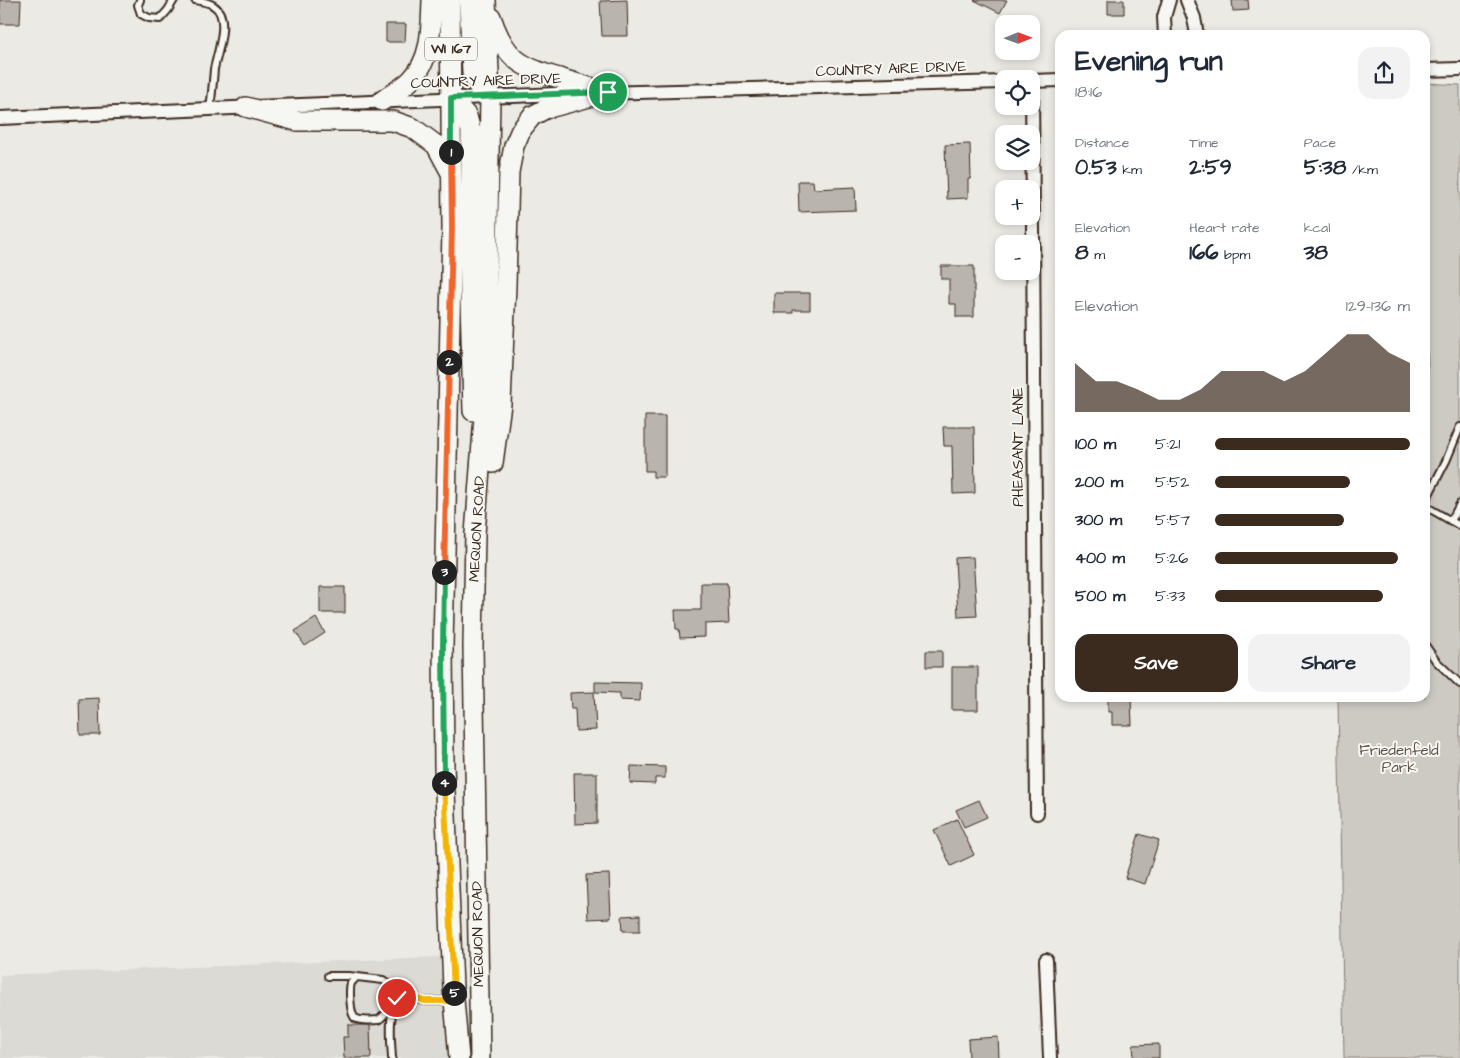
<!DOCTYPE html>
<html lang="en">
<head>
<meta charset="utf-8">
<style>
  :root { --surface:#fff; --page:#f2f2f3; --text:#1f2937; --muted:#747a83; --accent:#3b2a1e }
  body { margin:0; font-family:"Architects Daughter",sans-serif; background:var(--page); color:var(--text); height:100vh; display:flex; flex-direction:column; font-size:19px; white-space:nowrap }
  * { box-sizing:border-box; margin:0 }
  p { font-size:16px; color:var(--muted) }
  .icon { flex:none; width:28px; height:28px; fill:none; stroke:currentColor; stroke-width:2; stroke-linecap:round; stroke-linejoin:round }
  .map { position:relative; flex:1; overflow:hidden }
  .details { position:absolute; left:1055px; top:30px; width:375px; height:672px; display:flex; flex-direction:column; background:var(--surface); border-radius:15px; box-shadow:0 2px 8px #0003 }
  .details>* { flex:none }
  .needle { width:32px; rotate:89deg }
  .buttons { position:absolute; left:995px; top:15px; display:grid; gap:10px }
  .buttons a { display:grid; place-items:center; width:45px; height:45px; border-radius:10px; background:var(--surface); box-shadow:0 2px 8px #0003; font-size:25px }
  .pin { position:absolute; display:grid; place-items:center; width:42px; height:42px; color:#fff; margin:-21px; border:2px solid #fff; border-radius:50%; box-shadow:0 1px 5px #0007 }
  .km { position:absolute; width:25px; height:25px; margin:-12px; border-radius:50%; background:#222; color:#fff; font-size:14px; line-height:25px; text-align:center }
  .round { display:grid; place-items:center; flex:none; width:52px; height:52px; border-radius:15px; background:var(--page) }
  .overview { display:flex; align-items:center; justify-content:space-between; height:85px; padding:0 20px }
  h1 { font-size:28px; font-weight:700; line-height:38px }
  .stats { display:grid; grid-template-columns:repeat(3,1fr); gap:8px; height:85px; padding:5px 20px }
  .stats div { display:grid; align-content:center }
  .stats b { font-size:21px; font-weight:700 }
  .stats small { font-size:14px; font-weight:400 }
  .stats p { font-size:14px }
  .chart { height:140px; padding:10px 20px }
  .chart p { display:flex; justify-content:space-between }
  .chart svg { width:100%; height:90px; margin-top:5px; fill:var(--accent); opacity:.7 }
  .action { display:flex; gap:10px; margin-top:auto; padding:10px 20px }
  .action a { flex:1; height:58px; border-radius:15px; background:var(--accent); color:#fff; font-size:20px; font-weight:700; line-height:58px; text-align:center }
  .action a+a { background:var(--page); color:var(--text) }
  ul { padding:0 20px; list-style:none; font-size:16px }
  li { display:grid; grid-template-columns:80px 60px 1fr; align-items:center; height:38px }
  li i { height:12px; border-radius:6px; background:var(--accent) }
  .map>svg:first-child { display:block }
</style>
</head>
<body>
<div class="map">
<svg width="1460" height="1058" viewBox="0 0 1460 1058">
  <rect width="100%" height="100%" fill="#ebeae5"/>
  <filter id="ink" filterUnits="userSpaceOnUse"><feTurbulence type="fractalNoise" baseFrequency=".02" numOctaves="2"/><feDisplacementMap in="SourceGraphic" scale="10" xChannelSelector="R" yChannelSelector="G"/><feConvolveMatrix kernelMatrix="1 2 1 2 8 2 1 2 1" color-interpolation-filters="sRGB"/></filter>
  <g filter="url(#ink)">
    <path fill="#dcdad4" d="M459 956 462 1058H0V975Z"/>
    <path fill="#cdcac4" stroke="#847a71" d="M1425 83 1460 85V1058H1344L1338 698H1425V373L1428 366 1425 297Z"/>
    <path fill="#bab4ae" stroke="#3b2a1e" d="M0 0H21L20 24H0Z
      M627 0 628 36H602L600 1Z
      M974 0H1007L1000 13Z
      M1108 0H1124V14H1108Z
      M1232 0H1248L1249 10 1233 11Z
      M386 24H406L405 42H386Z
      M970 144 971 179H968V198L947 199 945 145Z
      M798 181H813L814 189 855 187 856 210 799 212Z
      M941 266H974V317H956V304H949V279H941Z
      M774 293H810V310H793V313H774Z
      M645 416H665V477H653V471H645Z
      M943 427H974L975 493 953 494 952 446H944Z
      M973 557 977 616 958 617 955 558Z
      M701 583H727L729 623 705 624V637L680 638 679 629H676L675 610H701Z
      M320 587H345V613H320Z
      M316 618 325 633 305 646 295 631Z
      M926 651H942V667H926Z
      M952 667H978V710H952Z
      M595 682 641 683 640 701 620 700V693L595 692Z
      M594 692 596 730 576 731 575 709H571L570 693Z
      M99 698 100 735H80L79 699Z
      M1108 698H1131L1132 725H1112V712H1108Z
      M631 766 665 767V778H655V784L630 783Z
      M574 773H597V823L575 824Z
      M979 800 987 817 964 827 956 810Z
      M957 819 974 855 951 866 934 830Z
      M1139 834 1159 840 1145 884 1125 878Z
      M609 874 611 918 588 919 586 875Z
      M640 915V931H623L622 916Z
      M348 1025H370L371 1058H344L343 1037H348Z
      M998 1037 999 1058H969L968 1039Z
      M1159 1044V1058H1134L1133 1045Z"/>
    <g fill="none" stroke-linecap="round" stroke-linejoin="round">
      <g stroke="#3b2a1e" stroke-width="10">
        <path id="service" d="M140 0 138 5 141 14 149 18 160 19 168 10 174 0
          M195 0C201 1 209 2 214 6 231 17 217 54 214 69 213 82 212 95 210 108
          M1425 502 1446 461 1460 427
          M1425 506 1460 526
          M1451 521 1460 504
          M1425 645 1436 661 1460 684
          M328 976H349L383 980 412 998 425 1001H453
          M356 977C356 978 352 982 351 983 349 989 350 1014 355 1018 361 1022 372 1020 379 1020L393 1006
          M392 1058C391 1038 388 1016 397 998L408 995"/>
      </g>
      <g stroke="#3b2a1e" stroke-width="16">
        <path id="minor" d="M1187 0 1194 18 1197 35
          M1165 35 1164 17 1169 0
          M1425 70 1460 69
          M1031 81 1060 80
          M1032 81 1037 813
          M601 93 1004 82
          M0 118 581 93
          M1046 960 1050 1058"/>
      </g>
      <g stroke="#3b2a1e" stroke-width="22">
        <path id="primary" d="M450 0 452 228 443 647 444 766 453 988 459 1058
          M469 0 472 73 478 86 490 97
          M491 17C505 58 519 67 559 78 575 83 592 88 608 92
          M451 98 467 116 471 131 470 297 473 411
          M382 101C391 94 403 88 411 80 432 59 431 28 432 0
          M246 107 297 121H393L413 128 436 145 450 171
          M493 463 501 404 506 285 509 172 514 146 521 130 532 116 545 109 608 92
          M480 1058 473 646 475 534 485 404 490 97 486 0"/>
      </g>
      <use href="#service" stroke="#f6f6f2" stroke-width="6"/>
      <use href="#minor" stroke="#f6f6f2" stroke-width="12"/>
      <use href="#primary" stroke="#f6f6f2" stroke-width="19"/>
    </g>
  </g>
  <g fill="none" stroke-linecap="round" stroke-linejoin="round" filter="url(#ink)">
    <g stroke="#fff" stroke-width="10">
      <path id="split-1" d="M451 152V98L608 92"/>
    </g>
    <g stroke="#fff" stroke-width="10">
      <path id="split-2" d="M449 362 452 228 451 152"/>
    </g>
    <g stroke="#fff" stroke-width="10">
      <path id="split-3" d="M444 572 449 362"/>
    </g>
    <g stroke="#fff" stroke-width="10">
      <path id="split-4" d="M444 572 443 647 444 783"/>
    </g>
    <g stroke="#fff" stroke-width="10">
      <path id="split-5" d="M444 783 454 993"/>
    </g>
    <g stroke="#fff" stroke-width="10">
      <path id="split-6" d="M397 998 408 995 425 1001H454V993"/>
    </g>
    <use href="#split-1" stroke="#22a559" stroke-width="6"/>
    <use href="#split-2" stroke="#f0652b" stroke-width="6"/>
    <use href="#split-3" stroke="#f0652b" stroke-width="6"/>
    <use href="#split-4" stroke="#22a559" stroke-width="6"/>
    <use href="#split-5" stroke="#f5b400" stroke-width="6"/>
    <use href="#split-6" stroke="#f5b400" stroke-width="6"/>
  </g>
  <g text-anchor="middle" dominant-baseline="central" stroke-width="4" stroke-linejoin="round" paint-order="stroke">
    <rect fill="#f6f6f2" stroke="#73675e" stroke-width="1" x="425" y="37.5" width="52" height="23" rx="4"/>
    <g font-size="14" font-weight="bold" fill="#3b2a1e">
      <text x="451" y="49">WI 167</text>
    </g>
    <g font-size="15" fill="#3b2a1e" stroke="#f6f6f2">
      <text transform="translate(891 69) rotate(-2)">COUNTRY AIRE DRIVE</text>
      <text transform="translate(486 81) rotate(-2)">COUNTRY AIRE DRIVE</text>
      <text transform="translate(1018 447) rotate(-90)">PHEASANT LANE</text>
      <text transform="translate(477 529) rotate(-87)">MEQUON ROAD</text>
      <text transform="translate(478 934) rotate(-91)">MEQUON ROAD</text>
    </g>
    <g font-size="15" fill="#605248" stroke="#f6f6f2">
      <text x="1399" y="750">Friedenfeld<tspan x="1399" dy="17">Park</tspan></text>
    </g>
  </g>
</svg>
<div class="buttons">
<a><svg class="needle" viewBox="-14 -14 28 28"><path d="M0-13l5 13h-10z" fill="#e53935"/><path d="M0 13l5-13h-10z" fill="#747a83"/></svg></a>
<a><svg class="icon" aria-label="locate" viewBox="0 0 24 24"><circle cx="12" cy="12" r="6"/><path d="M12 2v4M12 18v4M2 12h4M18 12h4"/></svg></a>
<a><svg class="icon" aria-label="layers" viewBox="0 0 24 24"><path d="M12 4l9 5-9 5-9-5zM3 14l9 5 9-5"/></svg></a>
<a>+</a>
<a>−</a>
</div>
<div class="pin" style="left:608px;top:92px;background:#1e9e55"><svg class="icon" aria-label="arrive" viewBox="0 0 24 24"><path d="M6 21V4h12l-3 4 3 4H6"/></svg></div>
<div class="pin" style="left:397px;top:998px;background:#d93025"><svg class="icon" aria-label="check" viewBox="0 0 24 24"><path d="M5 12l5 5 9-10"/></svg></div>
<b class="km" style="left:451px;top:152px">1</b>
<b class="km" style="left:449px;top:362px">2</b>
<b class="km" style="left:444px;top:572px">3</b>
<b class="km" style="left:444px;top:783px">4</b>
<b class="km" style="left:454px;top:993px">5</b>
<section class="details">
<div class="overview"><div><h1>Evening run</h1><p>18:16</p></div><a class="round"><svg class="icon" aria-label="share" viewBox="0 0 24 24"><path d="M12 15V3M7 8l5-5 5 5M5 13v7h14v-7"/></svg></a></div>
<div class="stats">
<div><p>Distance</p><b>0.53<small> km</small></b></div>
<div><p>Time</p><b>2:59</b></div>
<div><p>Pace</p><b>5:38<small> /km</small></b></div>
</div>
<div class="stats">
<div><p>Elevation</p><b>8<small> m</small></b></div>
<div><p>Heart rate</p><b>166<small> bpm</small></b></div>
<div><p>kcal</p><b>38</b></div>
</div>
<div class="chart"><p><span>Elevation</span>129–136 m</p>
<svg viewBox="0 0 160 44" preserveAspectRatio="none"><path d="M0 44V20L10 29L20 29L30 33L40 38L50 38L60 33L70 24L80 24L90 24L100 29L110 24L120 15L130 6L140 6L150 15L160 20V44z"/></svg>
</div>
<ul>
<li><b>100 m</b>5:21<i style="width:100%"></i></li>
<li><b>200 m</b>5:52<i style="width:69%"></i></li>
<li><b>300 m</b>5:57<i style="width:66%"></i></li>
<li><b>400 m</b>5:26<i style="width:94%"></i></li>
<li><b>500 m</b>5:33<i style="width:86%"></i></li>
</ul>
<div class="action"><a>Save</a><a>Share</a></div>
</section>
</div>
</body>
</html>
